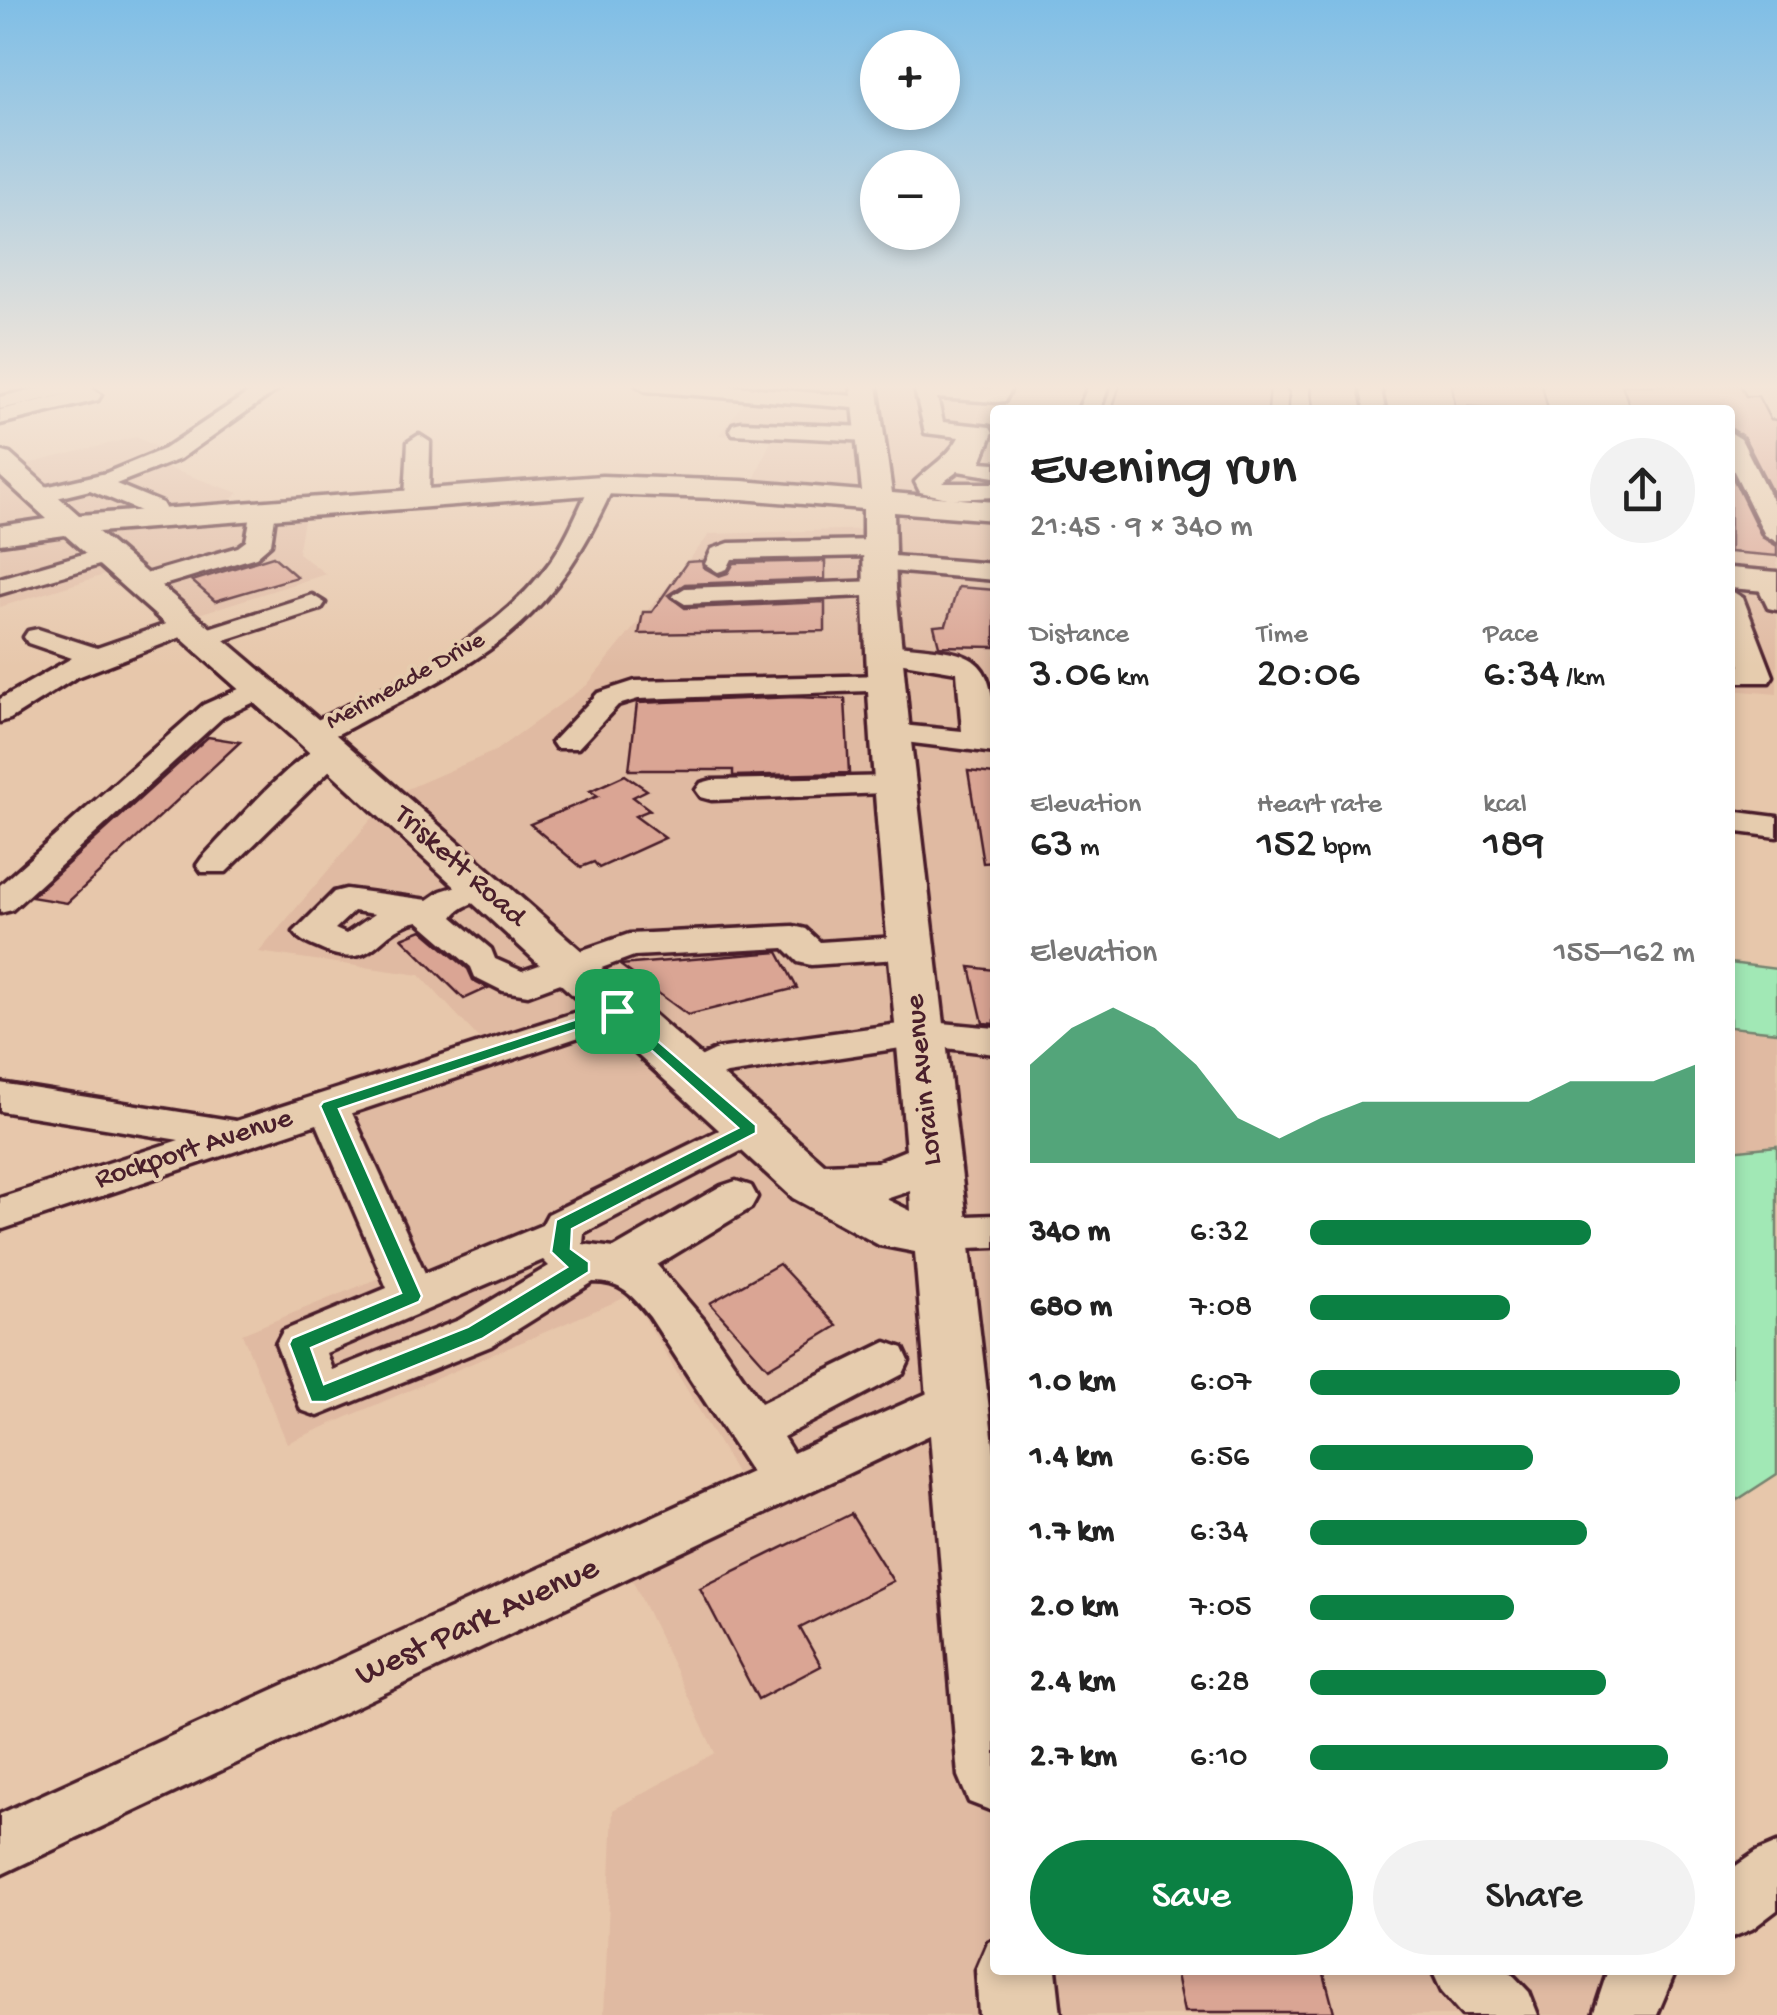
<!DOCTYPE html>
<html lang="en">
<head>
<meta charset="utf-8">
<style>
  :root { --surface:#fff; --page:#f2f2f2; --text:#222; --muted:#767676; --accent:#0b8043 }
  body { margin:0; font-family:"Gochi Hand",sans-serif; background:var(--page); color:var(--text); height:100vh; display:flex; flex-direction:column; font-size:38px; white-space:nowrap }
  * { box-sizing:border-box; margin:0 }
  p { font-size:32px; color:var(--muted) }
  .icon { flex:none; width:55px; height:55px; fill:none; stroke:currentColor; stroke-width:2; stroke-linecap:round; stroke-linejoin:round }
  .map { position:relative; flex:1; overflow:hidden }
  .sheet { position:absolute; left:990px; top:405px; width:745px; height:1570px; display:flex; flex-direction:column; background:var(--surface); border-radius:10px; box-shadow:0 5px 15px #0003 }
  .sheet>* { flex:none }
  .fabs { position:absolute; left:860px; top:30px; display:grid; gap:20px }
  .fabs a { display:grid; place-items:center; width:100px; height:100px; border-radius:50%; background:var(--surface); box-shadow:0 5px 15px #0003; font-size:50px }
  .pin { position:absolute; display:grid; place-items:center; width:85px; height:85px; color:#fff; margin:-42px; border-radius:20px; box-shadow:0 5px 15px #0006 }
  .round { display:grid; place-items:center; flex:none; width:105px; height:105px; border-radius:52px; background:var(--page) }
  .head { display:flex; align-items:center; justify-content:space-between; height:170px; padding:0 40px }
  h1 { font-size:55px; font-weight:600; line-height:75px }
  .figures { display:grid; grid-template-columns:repeat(3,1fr); gap:15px; height:170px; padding:10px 40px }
  .figures div { display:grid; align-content:center }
  .figures b { font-size:42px; font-weight:600 }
  .figures small { font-size:28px; font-weight:400 }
  .figures p { font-size:28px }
  .chart { height:280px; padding:20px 40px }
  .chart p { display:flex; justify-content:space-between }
  .chart svg { width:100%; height:180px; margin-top:10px; fill:var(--accent); opacity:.7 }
  .button { display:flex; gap:20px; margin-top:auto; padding:20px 40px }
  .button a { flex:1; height:115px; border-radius:60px; background:var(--accent); color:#fff; font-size:40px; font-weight:600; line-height:115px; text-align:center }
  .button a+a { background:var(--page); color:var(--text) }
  ul { padding:0 40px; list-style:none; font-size:32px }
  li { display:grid; grid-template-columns:160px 120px 1fr; align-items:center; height:75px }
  li i { height:25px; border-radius:12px; background:var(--accent) }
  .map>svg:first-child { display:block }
</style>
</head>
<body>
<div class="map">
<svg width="1777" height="2015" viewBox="0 0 1777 2015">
  <rect width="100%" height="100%" fill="#e7c7ab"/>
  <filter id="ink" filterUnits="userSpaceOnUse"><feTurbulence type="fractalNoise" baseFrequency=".01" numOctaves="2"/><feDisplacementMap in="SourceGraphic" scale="20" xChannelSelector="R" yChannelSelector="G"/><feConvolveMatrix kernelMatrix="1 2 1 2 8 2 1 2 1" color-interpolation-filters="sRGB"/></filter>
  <g filter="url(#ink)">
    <path fill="#e0baa2" d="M701 385H1777V585H1763L1777 619V694L1730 690V410H995V1970H1619L1606 2015H604L613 1810 715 1753 617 1548 744 1486 631 1295 287 1443 242 1334 384 1276 310 1107 485 1045 420 975 259 952 391 796 495 751 587 685 710 534 873 529 869 497 751 487 771 440 719 435 752 392Z
      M136 437 176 456 159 465 239 493 217 510 307 504 298 553 326 574 186 618 127 568 0 607V471Z
      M1730 1027 1777 1032V1474L1730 1505Z"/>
    <path fill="#a1e8b5" stroke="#768470" stroke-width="2.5" d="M1730 963 1777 969V1032L1730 1027Z
      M1777 1146V1474L1731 1504 1730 1151Z"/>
    <path fill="#daa594" stroke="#4a1f2b" stroke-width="2.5" d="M1120 385H1270L1268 410H1112Z
      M1452 385H1542L1548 410 1455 406Z
      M1622 385H1740L1746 396H1758L1770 419 1777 420V502L1744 437 1730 428V410H1631Z
      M1730 472 1762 537 1777 546V556L1730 552Z
      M273 556 297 577 215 601 192 581Z
      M702 561 703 567 719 576 728 573 734 563 825 561V579L685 584 668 595 685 608 825 602V631L639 634 643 612H652L687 562Z
      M958 587 995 590V647L939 646 934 626 946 625Z
      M796 697 845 699 849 773 733 776V770H629L637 703Z
      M208 737 240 742 67 903 31 897Z
      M968 771 995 774V862L983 863Z
      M625 775 647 790 633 797 650 810 635 816 665 838 599 868 594 862 581 867 530 824 598 796 590 791Z
      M422 930 468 969 473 980 488 988 464 999 402 938Z
      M778 952 797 988 688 1015 620 965Z
      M970 967 995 970V1024L983 1023Z
      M779 1264 837 1326 768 1368 710 1303Z
      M851 1514 893 1581 800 1628 821 1666 758 1699 700 1588Z
      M1175 1970H1323L1334 2012H1184Z"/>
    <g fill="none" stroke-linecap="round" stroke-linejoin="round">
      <g stroke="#4a1f2b" stroke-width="7">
        <path id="minor" d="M52 385H88L101 395 98 400 0 424V410L72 393 0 409V397Z
          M260 385H284L180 459 116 484 162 503 165 508 160 523H142L140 511 90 490 40 502 28 495 32 490 106 473 164 449Z
          M636 385H722L866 397 877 403 866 409 646 391Z
          M914 385 990 389 993 385H1013L1005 401 997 402 937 398 943 422 990 427 993 432 981 462 995 463V477L958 471 942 483H995V497L952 499 920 492 915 482C930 466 948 458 959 437L925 433Z
          M1089 385H1109L1100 410H1078Z
          M1286 385 1309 386 1312 410H1290L1291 392Z
          M1360 385H1380L1385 410H1365Z
          M741 422 869 427 880 434 869 441 733 434 730 429 733 424Z
          M1730 432 1741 439 1777 510V542L1765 535 1730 463Z
          M419 435 430 442 429 498 417 505 405 498 408 442Z
          M602 478 614 485C556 616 497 654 372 716 351 726 325 746 301 740L297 734 301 728C390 684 491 644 551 561 567 538 578 511 590 485Z
          M264 503 276 510 271 544 256 557 137 593 124 585 128 579 238 547 246 541 252 510Z
          M877 540 890 548 881 555 995 564V580L878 570 865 562 872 556 732 559 727 569 718 572 705 564 712 549 729 543Z
          M104 548 113 551 117 556 113 561 0 594V578Z
          M1768 573 1777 575V610L1768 608 1755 581Z
          M879 581 888 583 892 589 888 595 685 604 672 596 685 588Z
          M1730 590 1743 598 1773 676 1769 682H1730V664L1741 666 1736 652 1730 651Z
          M312 595 325 603 321 609 200 648 186 640 190 634Z
          M184 618 198 626 194 632 75 678 10 719 0 722V699L72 658 28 643 24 637 28 631 38 629 97 648Z
          M884 644C982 653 995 649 995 753L880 739 876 733 880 727 891 724 962 731 957 672 874 658 870 652 874 646Z
          M887 675 897 678 901 684 897 690 638 699 618 705 578 748H556L552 742 598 693 635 681Z
          M259 680 269 683 274 689 269 695 223 717 12 910 0 913V885L203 705Z
          M331 742 342 744 346 751 342 758 226 872H202L197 865 202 858C229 830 297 750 331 742Z
          M897 776 908 778 913 785 908 792 712 800 701 797 696 790 701 783 712 780Z
          M1730 811 1777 817V837L1730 831Z
          M482 878 494 881 499 888C488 904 464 900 453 917L491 949 495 959 522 971 629 934 793 926 806 929 820 942 912 936 925 939 930 947 925 955 912 958 811 965 798 962 784 948 634 956 528 995 503 991 475 977 471 967 418 921C374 930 376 974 320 949 309 944 301 942 294 932L334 892 346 889 428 900 441 891ZM354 911 375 914 346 934 335 929Z
          M617 999 630 1002 636 1011 630 1020 352 1113 425 1273 542 1225 548 1214 750 1115 764 1119 770 1129 764 1139 584 1233 583 1244 614 1248 721 1186 736 1181 751 1186 757 1197 751 1208 657 1265 704 1320 761 1403 886 1342 903 1348 909 1361 903 1374 783 1437 793 1453 955 1381 972 1387 979 1401 972 1415 0 1875V1814L751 1472 650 1317C632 1295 622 1282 593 1282L491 1346 318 1416 301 1410 276 1344 283 1331 387 1288 317 1124 0 1230V1198L179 1140 0 1111V1083L236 1121ZM543 1260 549 1266 459 1320 332 1370 326 1353Z
          M921 1021 995 1028V1054L921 1045 727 1074 691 1090 677 1086 671 1077 677 1068 717 1049Z
          M995 1215V1247L940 1249 925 1244 918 1233 925 1222 940 1217Z
          M1777 1843V1910L1752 1929 1730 1938V1870L1756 1852Z
          M1432 1970H1508L1529 1992 1538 2015H1462L1442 1992Z
          M1608 1970H1676L1657 2015H1593Z"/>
      </g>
      <g stroke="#4a1f2b" stroke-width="7">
        <path id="major" d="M851 385H877L892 493 995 502V520L894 512 896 589 910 733 995 1461V1812L969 1802 958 1776 915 1252 879 1245 793 1198 298 742 65 535 0 544V526L47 519 0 476V451L10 454 79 515 602 476 742 481 862 491ZM602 494 742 499 863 509C862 723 889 937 906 1150L877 1162 824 1164 326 726 98 532ZM910 1191 911 1211 886 1199Z
          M1730 568 1777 572V592L1730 588Z
          M995 1939V1970H1056L1061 2015H979L976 1970 988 1942Z"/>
      </g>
      <use href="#minor" fill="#e6ccae" fill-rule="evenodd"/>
      <use href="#major" fill="#e6ccae" fill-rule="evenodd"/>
    </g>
  </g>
  <linearGradient id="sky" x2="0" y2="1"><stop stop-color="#7fbee6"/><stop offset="0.58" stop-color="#f4e6d9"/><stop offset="1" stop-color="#f4e6d9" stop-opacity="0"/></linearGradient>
  <rect width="1777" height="667" fill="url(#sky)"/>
  <path fill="#0b8043" stroke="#fff" stroke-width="2.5" fill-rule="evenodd" d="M617 1006 756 1125V1133L572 1229 571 1249 589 1262V1272L482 1339 326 1402H311L289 1344 292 1338 401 1293 320 1106 323 1102ZM614 1017 738 1128 556 1220 551 1252 567 1267 468 1327 324 1384 311 1348 419 1302 422 1296 339 1109Z"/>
  <g text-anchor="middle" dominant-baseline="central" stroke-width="8" stroke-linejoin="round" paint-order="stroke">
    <g font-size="25" fill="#4a1f2b" stroke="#e6ccae">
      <text transform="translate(406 682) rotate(-29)">Merimeade Drive</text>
    </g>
    <g font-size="30" fill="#4a1f2b" stroke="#e6ccae">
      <text transform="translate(459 867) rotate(42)">Triskett Road</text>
      <text transform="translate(925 1080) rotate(-96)">Lorain Avenue</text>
      <text transform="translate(194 1150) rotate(-18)">Rockport Avenue</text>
    </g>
    <g font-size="35" fill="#4a1f2b" stroke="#e6ccae">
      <text transform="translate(478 1623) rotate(-25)">West Park Avenue</text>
    </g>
  </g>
</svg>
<div class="fabs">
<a>+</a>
<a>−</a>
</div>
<div class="pin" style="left:617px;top:1011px;background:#1e9e55"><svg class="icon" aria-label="arrive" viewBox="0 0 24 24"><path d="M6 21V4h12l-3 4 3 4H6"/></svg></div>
<section class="sheet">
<div class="head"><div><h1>Evening run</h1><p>21:45 · 9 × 340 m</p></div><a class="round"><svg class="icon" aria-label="share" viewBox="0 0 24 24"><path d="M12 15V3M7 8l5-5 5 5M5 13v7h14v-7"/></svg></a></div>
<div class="figures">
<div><p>Distance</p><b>3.06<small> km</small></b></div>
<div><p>Time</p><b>20:06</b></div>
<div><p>Pace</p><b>6:34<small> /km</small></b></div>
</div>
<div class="figures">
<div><p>Elevation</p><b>63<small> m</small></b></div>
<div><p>Heart rate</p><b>152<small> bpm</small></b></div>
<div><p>kcal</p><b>189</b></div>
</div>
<div class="chart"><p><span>Elevation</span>155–162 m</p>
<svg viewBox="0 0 160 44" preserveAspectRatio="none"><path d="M0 44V20L10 11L20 6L30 11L40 20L50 33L60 38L70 33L80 29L90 29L100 29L110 29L120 29L130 24L140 24L150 24L160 20V44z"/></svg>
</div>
<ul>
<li><b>340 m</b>6:32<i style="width:73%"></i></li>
<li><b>680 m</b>7:08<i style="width:52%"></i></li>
<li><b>1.0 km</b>6:07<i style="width:96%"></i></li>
<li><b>1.4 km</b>6:56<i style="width:58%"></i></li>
<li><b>1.7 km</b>6:34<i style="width:72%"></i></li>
<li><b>2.0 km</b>7:05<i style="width:53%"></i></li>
<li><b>2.4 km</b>6:28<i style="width:77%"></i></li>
<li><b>2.7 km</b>6:10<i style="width:93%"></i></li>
</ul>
<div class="button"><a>Save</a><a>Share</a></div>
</section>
</div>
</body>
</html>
